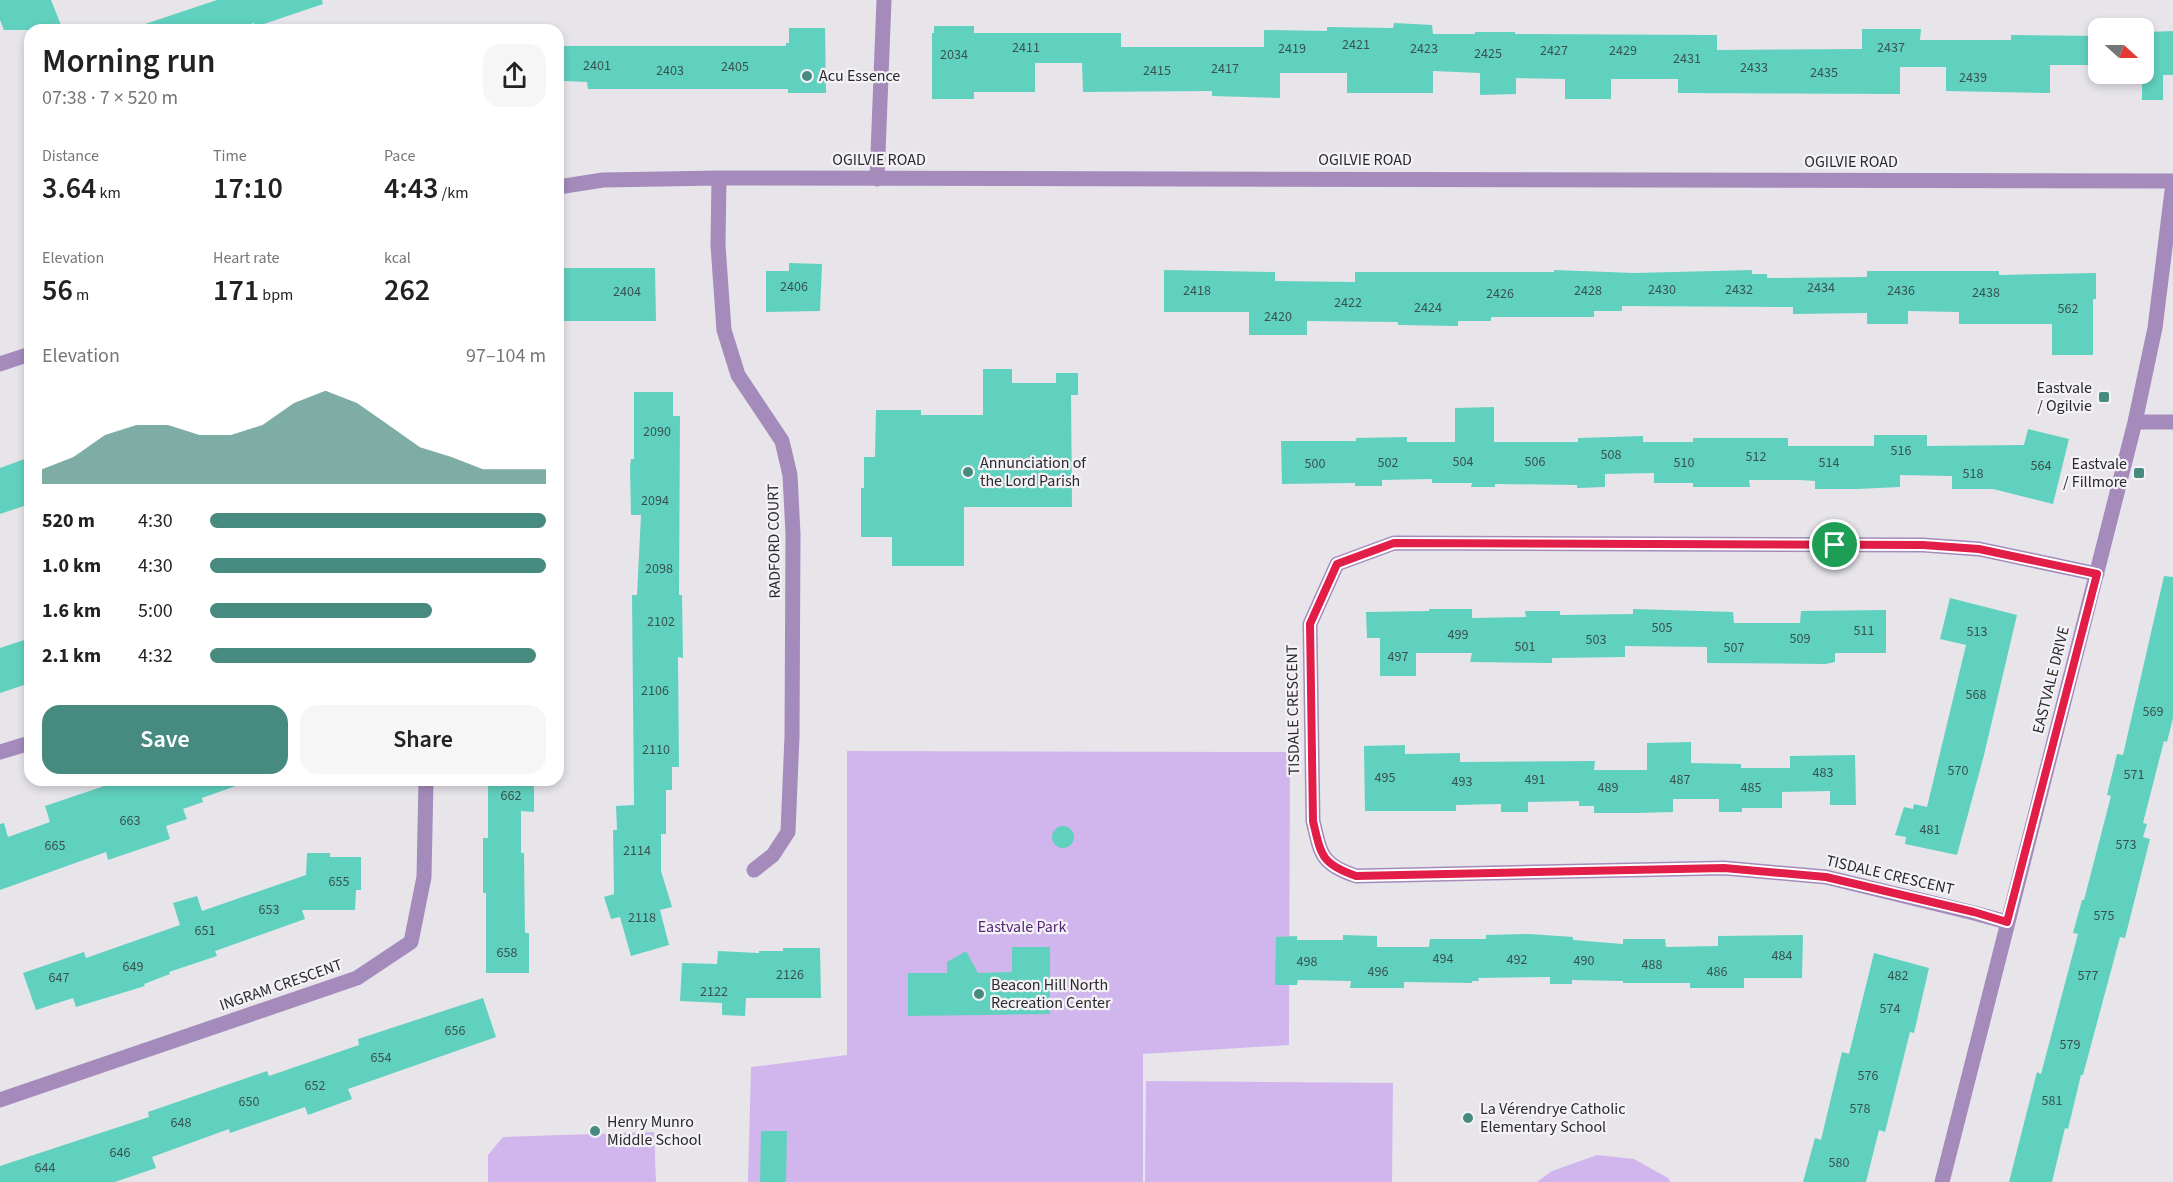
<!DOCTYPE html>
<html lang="en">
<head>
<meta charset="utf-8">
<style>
  :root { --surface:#fff; --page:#f6f6f6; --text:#222; --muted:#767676; --accent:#478b80 }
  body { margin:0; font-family:"Source Sans 3",sans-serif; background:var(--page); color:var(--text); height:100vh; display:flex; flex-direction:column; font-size:22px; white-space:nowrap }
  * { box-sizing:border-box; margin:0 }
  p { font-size:20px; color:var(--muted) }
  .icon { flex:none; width:33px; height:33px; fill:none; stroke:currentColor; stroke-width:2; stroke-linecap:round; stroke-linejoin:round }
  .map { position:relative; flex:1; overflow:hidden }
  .panel { position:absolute; left:24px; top:24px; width:540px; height:762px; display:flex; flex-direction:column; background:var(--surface); border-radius:18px; box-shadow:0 3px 9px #0003 }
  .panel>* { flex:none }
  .needle { width:39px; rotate:111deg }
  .controls { position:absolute; left:2088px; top:18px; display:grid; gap:12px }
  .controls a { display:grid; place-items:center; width:66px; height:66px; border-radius:12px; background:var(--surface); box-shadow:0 3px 9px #0003; font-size:30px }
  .pin { position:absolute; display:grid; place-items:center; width:51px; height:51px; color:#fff; margin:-26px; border:3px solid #fff; border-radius:50%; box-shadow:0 2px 6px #0007 }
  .round { display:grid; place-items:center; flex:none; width:63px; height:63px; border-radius:18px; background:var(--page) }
  .overview { display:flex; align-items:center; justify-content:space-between; height:102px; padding:0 18px }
  h1 { font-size:33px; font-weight:600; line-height:45px }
  .metrics { display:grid; grid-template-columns:repeat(3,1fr); gap:9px; height:102px; padding:6px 18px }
  .metrics div { display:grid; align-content:center }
  .metrics b { font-size:30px; font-weight:600 }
  .metrics small { font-size:16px; font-weight:400 }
  .metrics p { font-size:16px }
  .chart { height:168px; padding:12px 18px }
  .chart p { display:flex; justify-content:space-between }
  .chart svg { width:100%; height:108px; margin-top:6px; fill:var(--accent); opacity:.7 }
  .cta { display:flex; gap:12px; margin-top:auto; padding:12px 18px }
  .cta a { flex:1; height:69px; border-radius:18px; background:var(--accent); color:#fff; font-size:24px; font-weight:600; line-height:69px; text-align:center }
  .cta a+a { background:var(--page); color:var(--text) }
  ul { padding:0 18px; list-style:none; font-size:20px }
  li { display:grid; grid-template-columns:96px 72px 1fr; align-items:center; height:45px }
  li i { height:15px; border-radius:8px; background:var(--accent) }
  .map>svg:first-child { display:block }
</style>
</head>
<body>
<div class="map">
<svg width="2173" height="1182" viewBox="0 0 2173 1182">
  <rect width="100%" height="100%" fill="#e7e5ea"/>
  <path fill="#d1b6ed" d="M847 751 1290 752 1289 1045 1143 1054V1182H748L751 1067 847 1055Z
    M1146 1081 1393 1083 1392 1182H1145Z
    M654 1132 656 1182H488V1155L503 1137Z
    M1597 1155 1634 1159 1668 1178 1671 1182H1537L1552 1171Z"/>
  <path fill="#61d1bf" d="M0 0H51L63 30H4L0 20Z
    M217 0H322L323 4 255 27 254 23 233 30H140L139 26Z
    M1394 23 1432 25 1433 34H1475V32H1515V34L1717 35V50L1862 49V29H1921L1920 40H2011V35L2098 36V65H2050V93L1946 91V67H1900V94L1678 93V79H1611V99H1565V79L1516 78V94L1480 95V73L1433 71V93H1347V73H1280V98L1212 96V91L1083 92 1082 63H1035V92H974V99H932V33H934V26H974V33H1121V47H1264V30L1327 31V27L1393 28Z
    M789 28H825L826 93H788V89H588L587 82 564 81V46H786V43H789Z
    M2173 31V75H2163V100H2142V74H2147V32Z
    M789 263 822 264 820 311 766 312V271H789Z
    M558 268H655L656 321H558Z
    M1164 270 1275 272V281L1355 282V272H1554V270L1635 273 1752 270V274H1767V278L1867 277V271H1999V275L2096 273V299H2093V355H2052V324H1959V312L1908 311V324H1867V313L1793 314V307L1622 306V311H1594V317H1491V321H1458V326L1398 325V322L1307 321V335H1249V312H1164Z
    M983 369H1012V383H1056V373H1078V395H1071L1072 507H964V566H892V537H861V488H864V457H875L876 410H921V415H983Z
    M634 392H673V416H680L679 595H682L683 658 678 657 679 767H672V790H666V834H661V871L672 907 660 910 669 945 631 956 620 917 611 919 604 897 614 894 613 830H617L616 806 634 805 632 595H637L641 515H631L630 467 631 459H634Z
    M1494 407V442H1578V438L1643 436V442H1693V438H1788V446H1874V435H1927V446L2024 445 2028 429 2069 439 2053 504 1993 489H1952V476L1900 475V487L1857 489H1815V481L1800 480H1749L1750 487H1693V483H1654V473L1605 474V487L1577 488V485L1495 484V487H1471L1472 483H1432V479L1382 480V486H1355V483L1282 484 1281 441H1356V438L1407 437V442H1455V408Z
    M30 457V504L0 514V468Z
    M2164 576 2173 577V718L2167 742 2164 741 2143 823 2147 824 2143 837 2150 839 2125 938 2120 937 2083 1075H2081L2068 1129 2065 1128 2052 1182H2009L2037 1072 2041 1074 2078 934 2073 933 2082 900H2084L2111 796 2107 795 2117 754 2123 755Z
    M1950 598 2017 615 1984 755 1957 855 1905 844 1906 837 1895 835 1904 807 1913 809 1914 804 1927 807 1966 645 1940 639Z
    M1429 609H1472V618L1526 617 1525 611H1560V615L1633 614V609L1733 612 1734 623H1800L1801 611 1886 610V653H1835V662L1826 664 1707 663V647L1625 646V657L1552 658V663L1470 662 1472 653H1416V676H1380V638H1367L1366 612 1429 611Z
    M30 638V683L0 693V648Z
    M1691 742V763L1741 764V768H1790V756L1855 755 1856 805H1830V791L1782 792V808H1742V812H1719V799H1673V812L1637 813H1594V806H1579V801L1528 802V812H1501V804L1456 805V811H1365L1364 746 1405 745V754L1460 753V762L1595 761 1594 770H1647V743Z
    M122 780H244V783L202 798 203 802 183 809 187 819 166 826 170 839 108 860 106 852 0 890V824L4 823 8 837 50 822 45 806Z
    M488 780H534V812L521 811V853H524L525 933H529V973H486V893H483V838H488Z
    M1052 837a11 11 0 1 1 22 0a11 11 0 1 1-22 0Z
    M307 853H330V857H361V890H356L355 910H302L305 919 215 951 217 956 169 972 170 974 144 984 145 986 76 1007 73 998 36 1010 23 973 84 952 86 958 180 925 173 903 197 896 202 911 306 875Z
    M1529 934 1573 937V940L1623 944V939H1665L1666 947 1718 946V936L1803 935 1802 978H1744V988H1690V983H1623V981L1572 980V984H1550V977L1478 978 1479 981H1472V983L1404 982V988H1350L1351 981 1298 980 1297 985H1275L1276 937 1297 936V940H1343V935L1377 936V947H1429L1430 939H1486V935Z
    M1012 947H1050V1014L908 1016V973H947V962L966 951 978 973 1012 972Z
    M783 948H820L821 998H746L745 1016 722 1015V1003L680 1001 682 963 717 964 718 951 759 953V951H783Z
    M1874 953 1929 968 1914 1033 1910 1032 1885 1132 1879 1130 1866 1182H1803L1815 1138 1821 1140 1842 1052 1849 1054Z
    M483 998 496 1037 348 1089 352 1099 308 1115 305 1107 230 1133 229 1129 152 1157 156 1168 115 1182H0V1166L149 1117 148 1112 267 1071 269 1076 359 1045 358 1039Z
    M761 1131H787L786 1182H760Z"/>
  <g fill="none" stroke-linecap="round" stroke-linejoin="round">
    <path stroke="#a48bbc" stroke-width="15" d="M719 178 718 245 724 330 738 375 782 441 790 475 793 534 792 736 788 832 773 855 754 870
      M877 179 884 0
      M558 187 603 180 719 178 2173 181
      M0 364 30 354
      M2135 422H2173
      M0 752 30 743
      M2007 922 1974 913 1826 877 1724 868 1356 876C1321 864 1321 855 1313 821L1310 624 1337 564 1394 543 1923 545 1979 549 2097 574
      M0 1100 357 978 411 942 424 877 426 780
      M1942 1182 2135 422 2155 328 2173 183"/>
  </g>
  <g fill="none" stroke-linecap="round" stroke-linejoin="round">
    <g stroke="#fff" stroke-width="12">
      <path id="route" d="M1394 543 1923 545 1979 549 2097 574 2007 922 1974 912 1826 877 1724 868 1356 876C1321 864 1321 855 1313 821L1310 624 1337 564Z"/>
    </g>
    <use href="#route" stroke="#e11d48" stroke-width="8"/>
  </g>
  <g fill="#478b80" stroke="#f5f2f7" stroke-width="2">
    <circle cx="807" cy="76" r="6"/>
    <rect x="2098" y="391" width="12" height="12" rx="3"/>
    <circle cx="968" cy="472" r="6"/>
    <rect x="2133" y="467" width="12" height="12" rx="3"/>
    <circle cx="979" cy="994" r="6"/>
    <circle cx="1468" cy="1118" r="6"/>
    <circle cx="595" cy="1131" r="6"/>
  </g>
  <g text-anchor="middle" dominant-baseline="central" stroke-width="4.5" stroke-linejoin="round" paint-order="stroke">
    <g font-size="14" fill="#385350">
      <text x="1356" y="45">2421</text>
      <text x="1026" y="48">2411</text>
      <text x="1891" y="48">2437</text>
      <text x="1292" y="49">2419</text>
      <text x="1424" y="49">2423</text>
      <text x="1554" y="51">2427</text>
      <text x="1623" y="51">2429</text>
      <text x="1488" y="54">2425</text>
      <text x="954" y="55">2034</text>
      <text x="1687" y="59">2431</text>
      <text x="597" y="66">2401</text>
      <text x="735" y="67">2405</text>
      <text x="1754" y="68">2433</text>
      <text x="1225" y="69">2417</text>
      <text x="670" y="71">2403</text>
      <text x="1157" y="71">2415</text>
      <text x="1824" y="73">2435</text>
      <text x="1973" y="78">2439</text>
      <text x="794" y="287">2406</text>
      <text x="1821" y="288">2434</text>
      <text x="1662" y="290">2430</text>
      <text x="1739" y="290">2432</text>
      <text x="1197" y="291">2418</text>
      <text x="1588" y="291">2428</text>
      <text x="1901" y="291">2436</text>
      <text x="627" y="292">2404</text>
      <text x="1986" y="293">2438</text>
      <text x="1500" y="294">2426</text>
      <text x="1348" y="303">2422</text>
      <text x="1428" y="308">2424</text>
      <text x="2068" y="309">562</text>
      <text x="1278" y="317">2420</text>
      <text x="657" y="432">2090</text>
      <text x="1901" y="451">516</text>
      <text x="1611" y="455">508</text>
      <text x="1756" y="457">512</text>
      <text x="1463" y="462">504</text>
      <text x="1535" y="462">506</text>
      <text x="1388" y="463">502</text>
      <text x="1684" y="463">510</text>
      <text x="1829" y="463">514</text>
      <text x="1315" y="464">500</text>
      <text x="2041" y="466">564</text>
      <text x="1973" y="474">518</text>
      <text x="655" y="501">2094</text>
      <text x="659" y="569">2098</text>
      <text x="661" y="622">2102</text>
      <text x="1662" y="628">505</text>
      <text x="1864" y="631">511</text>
      <text x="1977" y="632">513</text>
      <text x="1458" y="635">499</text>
      <text x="1800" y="639">509</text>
      <text x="1596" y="640">503</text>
      <text x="1525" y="647">501</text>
      <text x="1734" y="648">507</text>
      <text x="1398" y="657">497</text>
      <text x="655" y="691">2106</text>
      <text x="1976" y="695">568</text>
      <text x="2153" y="712">569</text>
      <text x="656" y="750">2110</text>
      <text x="1958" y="771">570</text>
      <text x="1823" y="773">483</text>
      <text x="2134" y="775">571</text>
      <text x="1385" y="778">495</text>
      <text x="1535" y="780">491</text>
      <text x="1680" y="780">487</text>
      <text x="1462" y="782">493</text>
      <text x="1608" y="788">489</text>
      <text x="1751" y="788">485</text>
      <text x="511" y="796">662</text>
      <text x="130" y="821">663</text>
      <text x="1930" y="830">481</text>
      <text x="2126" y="845">573</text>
      <text x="55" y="846">665</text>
      <text x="637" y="851">2114</text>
      <text x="339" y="882">655</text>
      <text x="269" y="910">653</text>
      <text x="2104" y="916">575</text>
      <text x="642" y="918">2118</text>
      <text x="205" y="931">651</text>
      <text x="507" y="953">658</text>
      <text x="1782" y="956">484</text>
      <text x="1443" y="959">494</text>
      <text x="1517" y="960">492</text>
      <text x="1584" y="961">490</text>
      <text x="1307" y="962">498</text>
      <text x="1652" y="965">488</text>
      <text x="133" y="967">649</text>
      <text x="1378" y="972">496</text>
      <text x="1717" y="972">486</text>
      <text x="790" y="975">2126</text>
      <text x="1898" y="976">482</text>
      <text x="2088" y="976">577</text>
      <text x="59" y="978">647</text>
      <text x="714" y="992">2122</text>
      <text x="1890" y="1009">574</text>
      <text x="455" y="1031">656</text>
      <text x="2070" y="1045">579</text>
      <text x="381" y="1058">654</text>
      <text x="1868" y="1076">576</text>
      <text x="315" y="1086">652</text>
      <text x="2052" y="1101">581</text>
      <text x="249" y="1102">650</text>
      <text x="1860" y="1109">578</text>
      <text x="181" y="1123">648</text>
      <text x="120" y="1153">646</text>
      <text x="1839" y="1163">580</text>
      <text x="45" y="1168">644</text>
    </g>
    <g font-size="16" fill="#2a292b" stroke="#f5f2f7" text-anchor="start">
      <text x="819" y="76">Acu Essence</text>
      <text x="2092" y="388" text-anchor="end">Eastvale<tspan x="2092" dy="18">/ Ogilvie</tspan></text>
      <text x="980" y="463">Annunciation of<tspan x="980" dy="18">the Lord Parish</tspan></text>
      <text x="2127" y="464" text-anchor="end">Eastvale<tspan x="2127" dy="18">/ Fillmore</tspan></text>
      <text x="991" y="985">Beacon Hill North<tspan x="991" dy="18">Recreation Center</tspan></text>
      <text x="1480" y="1109">La Vérendrye Catholic<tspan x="1480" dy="18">Elementary School</tspan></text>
      <text x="607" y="1122">Henry Munro<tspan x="607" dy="18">Middle School</tspan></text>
    </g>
    <g font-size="16" fill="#2a292b" stroke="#f5f2f7">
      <text x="879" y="160">OGILVIE ROAD</text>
      <text x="1365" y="160">OGILVIE ROAD</text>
      <text x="1851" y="162">OGILVIE ROAD</text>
      <text transform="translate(774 541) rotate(-91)">RADFORD COURT</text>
      <text transform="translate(2051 680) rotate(-76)">EASTVALE DRIVE</text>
      <text transform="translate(1293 710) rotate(-91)">TISDALE CRESCENT</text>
      <text transform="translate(1890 875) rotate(13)">TISDALE CRESCENT</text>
      <text transform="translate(281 985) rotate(-19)">INGRAM CRESCENT</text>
    </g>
    <g font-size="16" fill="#552577" stroke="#f5f2f7">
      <text x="1022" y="927">Eastvale Park</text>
    </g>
  </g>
</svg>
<div class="controls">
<a><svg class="needle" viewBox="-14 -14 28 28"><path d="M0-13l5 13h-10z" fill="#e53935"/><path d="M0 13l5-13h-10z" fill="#767676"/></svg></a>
</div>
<div class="pin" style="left:1835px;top:545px;background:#1e9e55"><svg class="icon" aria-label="arrive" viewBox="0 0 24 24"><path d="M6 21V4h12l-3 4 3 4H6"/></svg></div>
<section class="panel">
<div class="overview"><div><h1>Morning run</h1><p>07:38 · 7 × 520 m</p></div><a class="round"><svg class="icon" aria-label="share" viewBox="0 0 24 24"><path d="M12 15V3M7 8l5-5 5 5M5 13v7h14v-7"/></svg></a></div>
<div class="metrics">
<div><p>Distance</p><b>3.64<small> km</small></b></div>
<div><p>Time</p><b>17:10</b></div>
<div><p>Pace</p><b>4:43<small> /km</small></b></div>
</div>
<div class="metrics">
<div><p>Elevation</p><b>56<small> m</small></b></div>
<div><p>Heart rate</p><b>171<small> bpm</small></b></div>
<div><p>kcal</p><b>262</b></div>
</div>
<div class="chart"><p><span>Elevation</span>97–104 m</p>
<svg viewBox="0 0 160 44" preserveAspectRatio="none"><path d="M0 44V38L10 33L20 24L30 20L40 20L50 24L60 24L70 20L80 11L90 6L100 11L110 20L120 29L130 33L140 38L150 38L160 38V44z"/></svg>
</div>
<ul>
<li><b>520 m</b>4:30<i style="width:100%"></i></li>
<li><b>1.0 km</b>4:30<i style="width:100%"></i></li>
<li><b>1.6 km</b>5:00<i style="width:66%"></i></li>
<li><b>2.1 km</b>4:32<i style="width:97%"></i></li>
</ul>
<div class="cta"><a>Save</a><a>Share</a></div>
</section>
</div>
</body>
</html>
